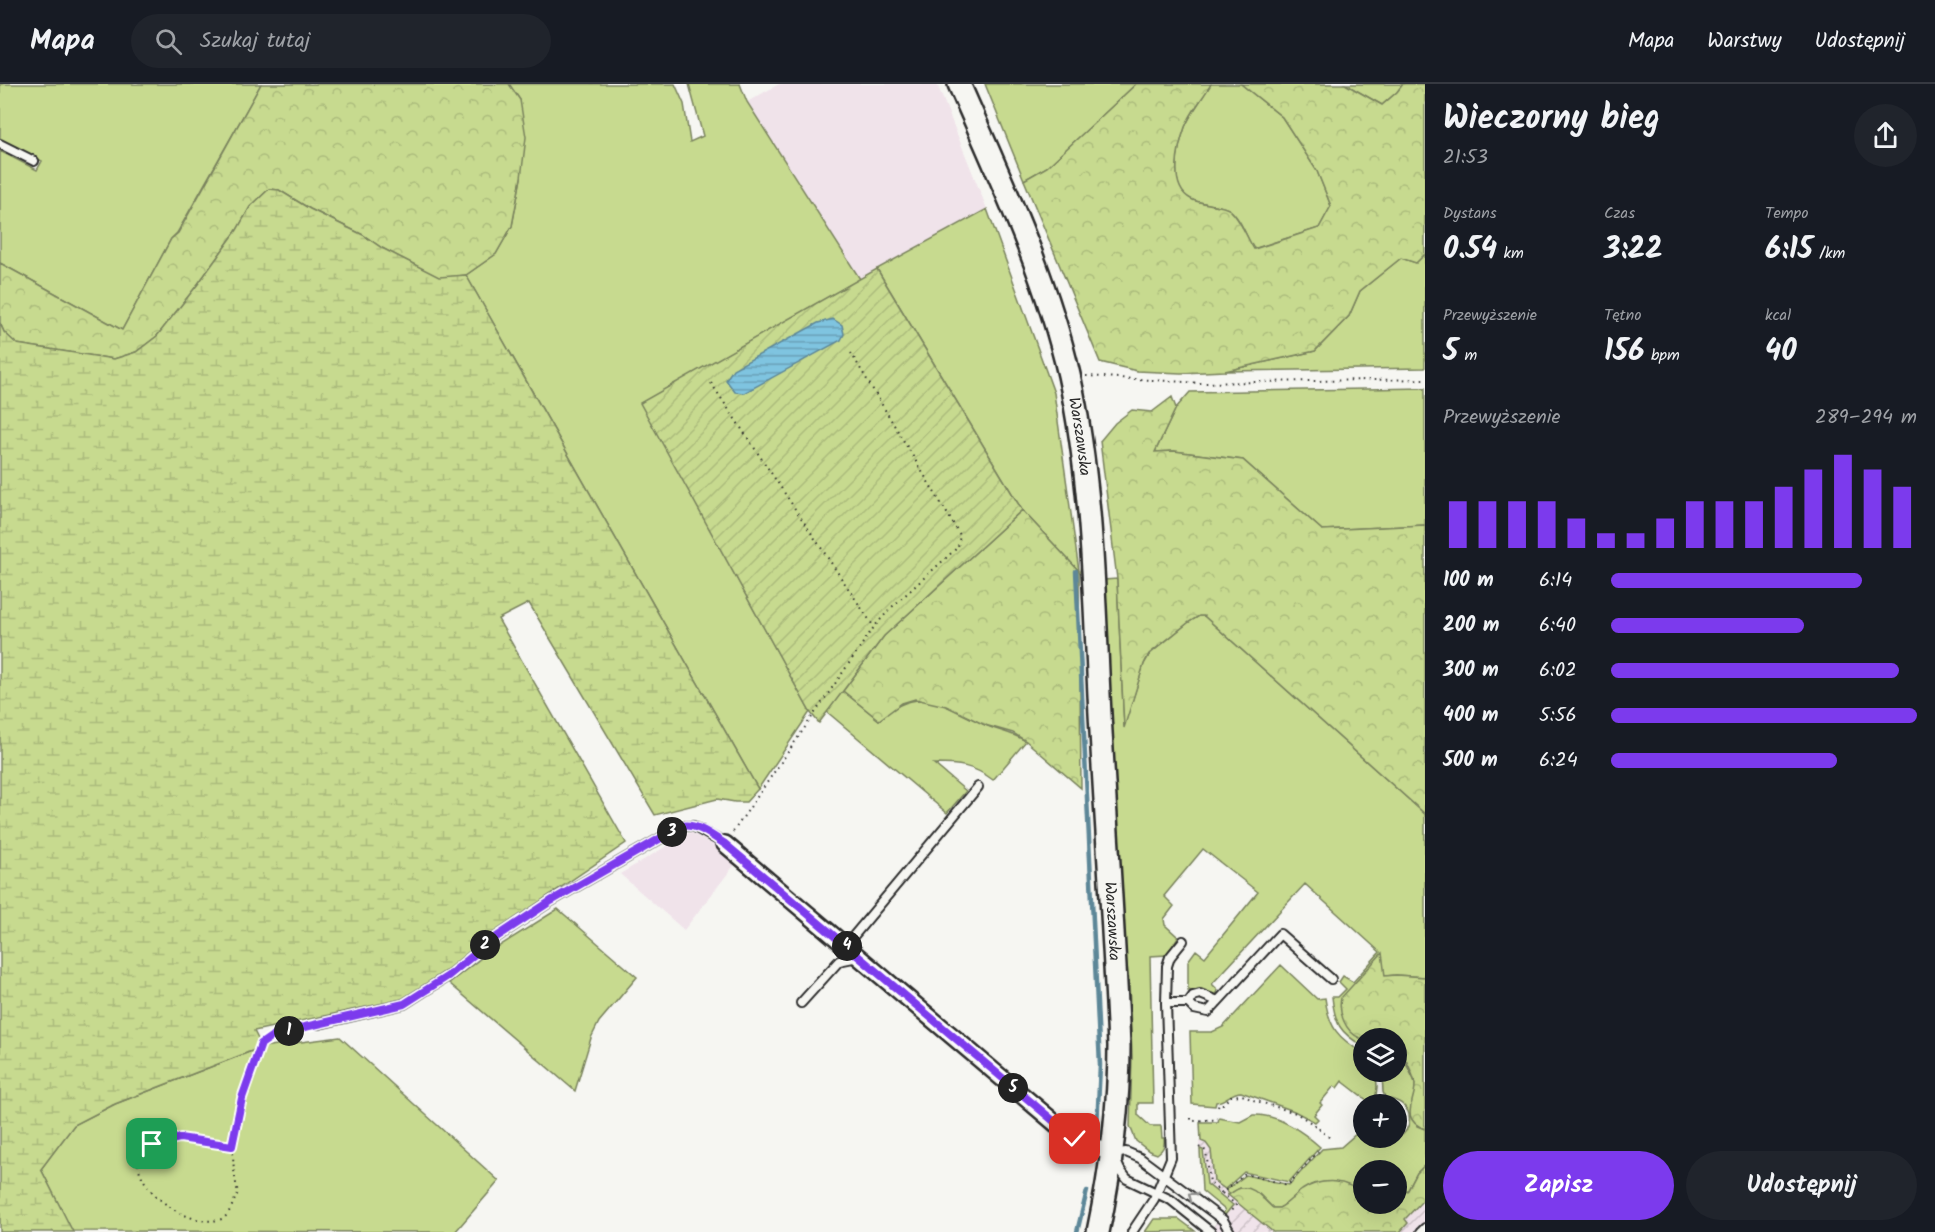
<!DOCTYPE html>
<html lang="pl">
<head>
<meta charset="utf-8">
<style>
  :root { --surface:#171b24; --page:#20242c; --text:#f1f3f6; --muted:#9ea1a6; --line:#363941; --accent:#7c3aed }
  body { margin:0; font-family:Kalam,sans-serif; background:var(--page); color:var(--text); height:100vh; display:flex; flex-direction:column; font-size:22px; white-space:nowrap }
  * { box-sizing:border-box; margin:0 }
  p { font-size:20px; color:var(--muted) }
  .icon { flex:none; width:33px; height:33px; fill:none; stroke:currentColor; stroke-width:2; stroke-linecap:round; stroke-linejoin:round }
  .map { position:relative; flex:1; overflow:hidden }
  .side { display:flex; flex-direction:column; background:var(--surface); width:510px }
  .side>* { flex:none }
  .fabs { position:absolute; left:1353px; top:944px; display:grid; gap:12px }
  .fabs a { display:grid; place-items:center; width:54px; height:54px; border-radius:50%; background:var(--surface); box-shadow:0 6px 24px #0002; font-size:30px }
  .pin { position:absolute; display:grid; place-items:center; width:51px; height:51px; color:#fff; margin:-26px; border-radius:12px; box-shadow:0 3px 9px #0006 }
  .km { position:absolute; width:30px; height:30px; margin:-15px; border-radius:50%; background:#222; color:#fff; font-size:16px; line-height:30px; text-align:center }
  .round { display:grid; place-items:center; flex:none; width:63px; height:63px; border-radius:32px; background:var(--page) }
  .summary { display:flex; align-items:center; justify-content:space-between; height:102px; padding:0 18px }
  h1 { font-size:33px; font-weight:600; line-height:45px }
  .stats { display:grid; grid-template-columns:repeat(3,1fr); gap:9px; height:102px; padding:6px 18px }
  .stats div { display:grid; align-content:center }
  .stats b { font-size:30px; font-weight:600 }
  .stats small { font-size:16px; font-weight:400 }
  .stats p { font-size:16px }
  .chart { height:168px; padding:12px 18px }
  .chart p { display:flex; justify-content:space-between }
  .chart svg { width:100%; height:108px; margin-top:6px; stroke:var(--accent); stroke-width:6 }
  .cta { display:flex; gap:12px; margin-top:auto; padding:12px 18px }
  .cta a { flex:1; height:69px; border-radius:36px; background:var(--accent); color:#fff; font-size:24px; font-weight:600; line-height:69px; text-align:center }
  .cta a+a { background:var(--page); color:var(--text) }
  ul { padding:0 18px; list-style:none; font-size:20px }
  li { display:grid; grid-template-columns:96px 72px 1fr; align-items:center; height:45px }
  li i { height:15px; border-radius:8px; background:var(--accent) }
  header { display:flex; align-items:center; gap:36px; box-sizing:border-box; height:84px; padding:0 30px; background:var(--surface); border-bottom:2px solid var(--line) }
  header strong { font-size:28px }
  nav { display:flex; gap:33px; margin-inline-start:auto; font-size:21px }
  .search { width:420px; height:54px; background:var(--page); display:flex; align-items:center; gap:15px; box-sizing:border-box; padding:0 21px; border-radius:33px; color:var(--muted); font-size:22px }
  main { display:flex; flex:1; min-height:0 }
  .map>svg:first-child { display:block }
</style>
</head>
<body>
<header>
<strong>Mapa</strong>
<div class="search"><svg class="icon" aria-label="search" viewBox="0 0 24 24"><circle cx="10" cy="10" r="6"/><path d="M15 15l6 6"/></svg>Szukaj tutaj</div>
<nav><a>Mapa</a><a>Warstwy</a><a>Udostępnij</a></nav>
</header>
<main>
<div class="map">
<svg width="1425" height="1148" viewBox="0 0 1425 1148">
  <defs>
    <pattern id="industrial-furrows" width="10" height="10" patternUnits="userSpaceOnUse" patternTransform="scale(1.5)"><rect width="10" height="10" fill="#f0e3ea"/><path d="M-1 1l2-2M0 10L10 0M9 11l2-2" fill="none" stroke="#cec3c9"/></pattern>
    <pattern id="forest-crowns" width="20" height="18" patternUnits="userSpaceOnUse" patternTransform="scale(1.5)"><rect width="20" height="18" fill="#c7da8f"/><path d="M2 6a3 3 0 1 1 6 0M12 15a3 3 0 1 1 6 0" fill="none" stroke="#abbb7c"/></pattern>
    <pattern id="wetland-marsh" width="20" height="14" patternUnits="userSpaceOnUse" patternTransform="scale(1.5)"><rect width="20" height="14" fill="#c7da8f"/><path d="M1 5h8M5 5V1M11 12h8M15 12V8" fill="none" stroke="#abbb7c"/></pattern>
    <pattern id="garden-furrows" width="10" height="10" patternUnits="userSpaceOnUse" patternTransform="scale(1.5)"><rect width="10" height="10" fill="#c7da8f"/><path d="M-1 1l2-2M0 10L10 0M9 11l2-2" fill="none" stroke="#abbb7c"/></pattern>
    <pattern id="water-rules" width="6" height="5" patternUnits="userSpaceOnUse" patternTransform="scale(1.5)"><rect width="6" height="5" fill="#7fc4e0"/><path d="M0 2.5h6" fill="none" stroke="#689fb6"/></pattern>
  </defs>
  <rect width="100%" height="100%" fill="#f6f6f2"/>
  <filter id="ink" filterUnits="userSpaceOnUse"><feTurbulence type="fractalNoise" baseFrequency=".0167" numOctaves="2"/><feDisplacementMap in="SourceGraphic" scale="12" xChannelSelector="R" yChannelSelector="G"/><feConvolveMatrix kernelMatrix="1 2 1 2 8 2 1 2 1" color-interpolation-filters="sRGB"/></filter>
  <g filter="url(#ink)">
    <path fill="#f0e3ea" d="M779 0H937L987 125 860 195 747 18Z
      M690 748 719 764 736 779 684 846 620 790Z"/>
    <path fill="url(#industrial-furrows)" d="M1199 1057 1206 1059 1211 1066 1214 1097 1226 1106 1228 1111 1273 1148H1209L1226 1126 1202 1107Z
      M1425 1114V1148H1400L1408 1139 1405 1135Z"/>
    <path fill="#c7da8f" stroke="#79825d" stroke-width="1.5" d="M0 0H261L177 149 171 155 122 246 0 179V67L37 86 42 77 0 55Z
      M509 0H675L684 20 690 58 703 52 689 0H740L747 18 860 195 641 319 810 628 758 705 466 191 496 170 512 142 521 94 520 16Z
      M985 0H1136L1047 83 1024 96Z
      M1211 0H1241L1282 33 1317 87 1331 122 1319 144 1253 165C1246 152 1241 135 1230 126 1223 120 1201 121 1190 115 1168 103 1178 63 1185 43 1191 28 1203 14 1211 0Z
      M1345 0H1403L1397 8 1382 21Z
      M987 125 1054 309 1079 487 1022 426 877 185Z
      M1425 170V284L1225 287 1315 267 1349 232 1360 207 1401 174 1416 179Z
      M1425 304V441L1322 446 1243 376 1174 367 1155 368 1176 324 1190 308Z
      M1117 495 1124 642 1144 580 1150 570 1189 538 1199 532H1204L1425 730V893L1396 891 1384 892 1382 870 1361 955 1363 956V962C1340 949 1335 940 1332 913H1338L1346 905 1339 898 1343 892 1353 898 1380 868 1305 800 1212 900 1218 906 1217 909 1213 912 1199 906 1188 907V877L1196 866 1205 873 1258 808 1203 765 1164 812 1174 822 1164 835 1165 841 1178 853 1167 871 1150 872 1153 1019H1138V1031L1150 1042H1161L1162 1054H1164C1165 1062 1163 1066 1157 1070L1149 1067 1136 1057 1130 1042 1132 973 1129 898 1122 840 1104 496Z
      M843 607 879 636C917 600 943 620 983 640 998 647 1011 648 1026 657L993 696C973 681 958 680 934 680L966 707 947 729 826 627Z
      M558 825 637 893 599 938 591 954 575 1007 449 899 485 871Z
      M1281 881 1317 915 1325 914C1329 944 1338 954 1363 969L1364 987H1376L1377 1003 1375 1020H1367L1368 1017 1342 997 1337 1004 1334 1002 1320 1019 1322 1021 1314 1031 1318 1035 1315 1038 1294 1027 1241 1008C1231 1008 1225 1018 1216 1018L1215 1022 1192 1020 1190 948H1212L1223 943Z
      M340 953 499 1097 455 1148 72 1147 41 1085 74 1041 115 1020 262 963Z
      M1397 961 1415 998 1417 1042 1425 1045V1081L1417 1089 1408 1106 1397 1116 1396 1086H1364L1363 1112C1348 1095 1320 1094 1302 1107 1294 1112 1288 1120 1279 1124H1273L1259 1110 1240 1104 1228 1111 1226 1106 1246 1091 1289 1101 1322 1065 1341 1063 1356 1050 1363 1048 1364 1053C1373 1053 1384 1056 1393 1055 1409 1052 1415 1032 1403 1021 1398 1016 1391 1016 1385 1013L1383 1008 1382 987H1396Z
      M1253 1031C1277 1030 1303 1048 1320 1063L1289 1098 1244 1088 1225 1105 1214 1097 1211 1066 1206 1059 1201 1057 1200 1038H1218L1219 1034 1240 1038Z
      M1200 1065 1203 1066 1207 1100 1233 1121 1225 1131 1223 1130 1225 1126 1202 1107Z
      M1154 1135H1179L1195 1147 1145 1148Z"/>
    <path fill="url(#forest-crowns)" stroke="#79825d" stroke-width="1.5" d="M261 0H509L520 16 526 53 521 94 512 142 496 170 466 191 439 194 382 164 363 151 310 125 279 106 269 105 250 123 237 146 198 200 157 252 136 268 114 275 16 260 4 248 0 239V179L122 246 171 155 178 149Z
      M1136 0H1211C1203 14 1191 28 1185 43 1178 63 1168 103 1191 115 1201 121 1223 120 1230 126 1241 136 1246 152 1254 165L1319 144 1331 122 1317 87 1282 33 1241 0H1345L1382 21 1397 8 1403 0H1425V170L1416 179 1401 174 1360 207 1349 232 1315 267 1225 287 1181 289 1137 287 1100 278 1024 96 1047 83Z
      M1172 313 1176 324 1155 368 1174 367 1243 376 1322 446 1425 441V730L1204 532H1199L1189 538 1149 570 1144 580 1124 644 1117 495 1100 357 1115 339 1132 326 1152 328Z
      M1022 426 1079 487 1081 704 1026 657 1013 649 985 641 946 622 915 615 902 619 879 636 843 607 884 552Z
      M1382 869 1385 892 1396 891 1425 893V1045C1398 1035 1416 1017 1415 1000 1414 991 1402 967 1397 961L1396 954C1388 954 1364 956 1360 954 1345 948 1338 928 1341 914Z
      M1425 1081V1114L1405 1135 1408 1139 1400 1148H1273L1228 1111C1232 1109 1236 1105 1241 1104 1254 1101 1264 1117 1273 1124H1279C1288 1120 1293 1112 1302 1106 1321 1094 1348 1094 1363 1112L1364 1119C1371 1119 1376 1123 1382 1123 1388 1123 1392 1120 1396 1119L1397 1116 1408 1106 1417 1089Z"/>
    <path fill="url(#wetland-marsh)" stroke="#79825d" stroke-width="1.5" d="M269 105 279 106 310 125 363 151 382 164 439 193 466 191 758 705 746 718H735L717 715 655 731 529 519 498 535 626 759 491 851 467 873 403 915 254 947 262 963 115 1020 74 1041 41 1085 73 1148H0V239L4 248 17 260 114 275 136 268 157 252 198 200 237 146 250 123Z"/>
    <path fill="url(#garden-furrows)" stroke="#79825d" stroke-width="1.5" d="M877 185 1022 426 884 552 819 639 810 628 640 319Z"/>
    <path fill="url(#water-rules)" stroke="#5d8798" stroke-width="1.5" d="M833 235 842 241 844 250 841 256 744 309 735 308 726 296 733 285 818 239Z"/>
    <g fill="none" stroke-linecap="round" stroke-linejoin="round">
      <path stroke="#5d8798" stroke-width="4.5" d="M1076 487 1100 981 1097 1043
        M1077 1148 1087 1107"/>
      <g stroke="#2b2b2b" stroke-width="12">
        <path id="lane" d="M0 60 34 77
          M846 861 978 703
          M801 919 839 877 858 873
          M1166 919H1188L1194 925 1208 928 1280 850 1331 895
          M1188 919 1193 912 1200 910 1218 917
          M319 940 404 920 448 892 492 856 551 817 682 742H693L725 760
          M1132 1148 1154 1115 1171 1074 1166 919 1167 882 1170 873 1183 857
          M1211 1148 1171 1116 1127 1095 1120 1086 1113 1070 1126 1068 1140 1074 1223 1136 1230 1148
          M1421 1148 1425 1144"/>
      </g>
      <g stroke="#2b2b2b" stroke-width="20">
        <path id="street" d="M725 760 1068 1050 1075 1055 1113 1070"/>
      </g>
      <g stroke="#2b2b2b" stroke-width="26">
        <g id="secondary">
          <path id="s1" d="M959 0C1000 94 1046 190 1069 291 1092 396 1094 504 1099 611 1105 728 1114 845 1119 962 1119 1025 1111 1086 1098 1148"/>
        </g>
      </g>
      <path stroke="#2b2b2b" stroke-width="2" stroke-dasharray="1.5 4.5" stroke-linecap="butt" d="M1086 292 1201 299 1425 295
        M711 299 874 543
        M733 748 874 543 891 524 958 463 960 451 851 269
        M1218 1023 1219 1020H1223L1231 1012 1242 1011 1253 1016 1296 1029 1313 1040 1330 1054 1328 1056
        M1191 1034V1037C1200 1037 1207 1035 1216 1036L1217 1034
        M232 1062 180 1055 152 1060 138 1071C133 1108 194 1148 224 1134 230 1129 234 1116 238 1109 227 1062 236 1031 251 987 254 979 256 967 260 960 269 948 294 945 307 943
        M1199 1063 1206 1067 1210 1099 1222 1109 1245 1090 1288 1101 1321 1064
        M1222 1109 1236 1121 1230 1128"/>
      <use href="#lane" stroke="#f6f6f2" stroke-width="8"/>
      <use href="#street" stroke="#f6f6f2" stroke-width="15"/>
      <use href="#secondary" stroke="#f6f6f2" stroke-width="21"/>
    </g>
    <defs><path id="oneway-chevron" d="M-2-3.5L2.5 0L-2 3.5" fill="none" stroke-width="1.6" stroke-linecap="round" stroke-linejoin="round" transform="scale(1.5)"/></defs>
    <use stroke="#90908e" href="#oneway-chevron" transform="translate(1192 1112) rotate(-142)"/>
  </g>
  <g fill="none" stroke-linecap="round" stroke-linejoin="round" filter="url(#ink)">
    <g stroke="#fff" stroke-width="12">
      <path id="route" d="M152 1060 180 1054 232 1062 242 1014 261 960 274 951 292 946 404 920 448 892 492 856 551 817 682 742C697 739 712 752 725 760L1075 1055"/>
    </g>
    <use href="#route" stroke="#7c3aed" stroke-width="8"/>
  </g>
  <g text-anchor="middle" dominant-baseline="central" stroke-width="4.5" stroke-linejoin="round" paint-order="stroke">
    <g font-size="16" fill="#2b2b2b" stroke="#f6f6f2">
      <text stroke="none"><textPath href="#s1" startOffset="374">Warszawska</textPath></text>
      <text stroke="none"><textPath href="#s1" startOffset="860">Warszawska</textPath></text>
    </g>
  </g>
</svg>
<div class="fabs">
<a><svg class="icon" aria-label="layers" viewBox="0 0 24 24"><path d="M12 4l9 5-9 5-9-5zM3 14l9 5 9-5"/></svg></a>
<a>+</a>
<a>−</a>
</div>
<div class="pin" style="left:152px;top:1060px;background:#1e9e55"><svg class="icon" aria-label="arrive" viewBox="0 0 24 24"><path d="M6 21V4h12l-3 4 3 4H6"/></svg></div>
<div class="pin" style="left:1075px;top:1055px;background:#d93025"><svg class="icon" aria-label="check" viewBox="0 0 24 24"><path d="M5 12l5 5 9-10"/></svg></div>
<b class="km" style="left:289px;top:947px">1</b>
<b class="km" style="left:485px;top:861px">2</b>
<b class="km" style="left:672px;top:748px">3</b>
<b class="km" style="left:847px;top:862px">4</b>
<b class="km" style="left:1013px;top:1004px">5</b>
</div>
<section class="side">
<div class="summary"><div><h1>Wieczorny bieg</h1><p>21:53</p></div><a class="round"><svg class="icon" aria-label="share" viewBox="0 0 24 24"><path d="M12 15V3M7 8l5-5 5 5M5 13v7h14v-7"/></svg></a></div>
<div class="stats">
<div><p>Dystans</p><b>0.54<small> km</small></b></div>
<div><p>Czas</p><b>3:22</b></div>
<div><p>Tempo</p><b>6:15<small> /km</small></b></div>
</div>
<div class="stats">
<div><p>Przewyższenie</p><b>5<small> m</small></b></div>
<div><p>Tętno</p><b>156<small> bpm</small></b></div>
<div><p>kcal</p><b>40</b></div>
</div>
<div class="chart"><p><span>Przewyższenie</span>289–294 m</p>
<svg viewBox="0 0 160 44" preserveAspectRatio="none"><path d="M5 44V25M15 44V25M25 44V25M35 44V25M45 44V32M55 44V38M65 44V38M75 44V32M85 44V25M95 44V25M105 44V25M115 44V19M125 44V12M135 44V6M145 44V12M155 44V19"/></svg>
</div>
<ul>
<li><b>100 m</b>6:14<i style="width:82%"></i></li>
<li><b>200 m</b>6:40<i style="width:63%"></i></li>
<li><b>300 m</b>6:02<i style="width:94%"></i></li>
<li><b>400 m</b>5:56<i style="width:100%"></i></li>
<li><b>500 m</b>6:24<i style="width:74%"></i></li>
</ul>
<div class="cta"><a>Zapisz</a><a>Udostępnij</a></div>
</section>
</main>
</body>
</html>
